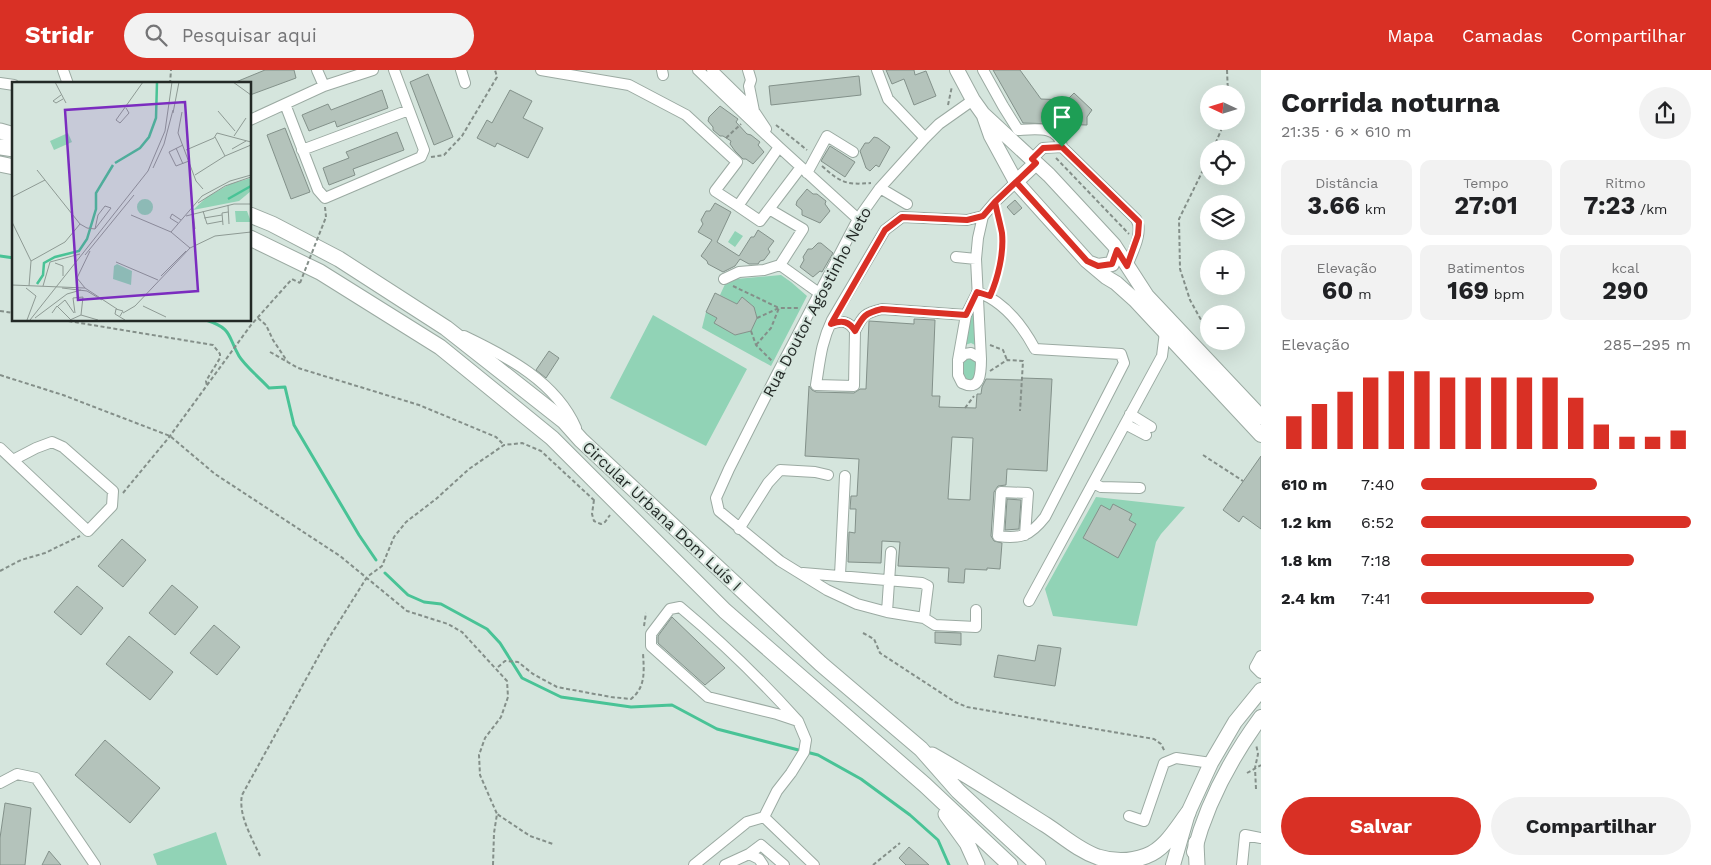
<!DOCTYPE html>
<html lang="pt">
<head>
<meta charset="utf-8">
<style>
  :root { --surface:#fff; --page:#f2f2f2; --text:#202124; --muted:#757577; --accent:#d93025 }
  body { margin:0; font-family:"Work Sans",sans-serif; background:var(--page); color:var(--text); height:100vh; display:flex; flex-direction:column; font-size:19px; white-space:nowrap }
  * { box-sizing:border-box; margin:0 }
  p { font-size:16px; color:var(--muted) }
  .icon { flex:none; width:28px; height:28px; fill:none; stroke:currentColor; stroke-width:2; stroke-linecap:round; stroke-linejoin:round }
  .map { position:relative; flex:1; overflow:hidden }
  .drawer { display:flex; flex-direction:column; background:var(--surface); width:450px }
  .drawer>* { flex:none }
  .needle { width:32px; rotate:274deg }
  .buttons { position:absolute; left:1200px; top:15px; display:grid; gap:10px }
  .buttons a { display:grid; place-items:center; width:45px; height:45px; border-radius:50%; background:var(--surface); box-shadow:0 5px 20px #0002; font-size:25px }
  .pin { position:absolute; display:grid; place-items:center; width:42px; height:42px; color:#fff; margin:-51px -21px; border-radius:50% 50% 50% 0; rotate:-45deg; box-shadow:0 0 5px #0007 }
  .pin .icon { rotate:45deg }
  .round { display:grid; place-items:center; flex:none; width:52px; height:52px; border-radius:26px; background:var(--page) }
  .overview { display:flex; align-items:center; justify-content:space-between; height:85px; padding:0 20px }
  h1 { font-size:28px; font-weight:700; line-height:38px }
  .stats { display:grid; grid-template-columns:repeat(3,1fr); gap:8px; height:85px; padding:5px 20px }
  .stats div { display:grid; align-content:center; border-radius:10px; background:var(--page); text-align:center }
  .stats b { font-size:25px; font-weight:700 }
  .stats small { font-size:14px; font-weight:400 }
  .stats p { font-size:14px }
  .chart { height:140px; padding:10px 20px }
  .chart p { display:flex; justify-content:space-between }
  .chart svg { width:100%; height:90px; margin-top:5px; stroke:var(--accent); stroke-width:6 }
  .cta { display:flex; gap:10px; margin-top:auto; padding:10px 20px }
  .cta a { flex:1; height:58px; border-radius:30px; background:var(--accent); color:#fff; font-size:20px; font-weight:700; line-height:58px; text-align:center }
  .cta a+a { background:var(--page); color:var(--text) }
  ul { padding:0 20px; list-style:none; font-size:16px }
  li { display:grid; grid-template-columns:80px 60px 1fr; align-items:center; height:38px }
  li i { height:12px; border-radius:6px; background:var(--accent) }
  header { display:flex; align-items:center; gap:30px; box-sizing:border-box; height:70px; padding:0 25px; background:var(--accent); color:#fff }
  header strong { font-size:24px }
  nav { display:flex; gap:28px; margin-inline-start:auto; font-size:18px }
  .search { width:350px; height:45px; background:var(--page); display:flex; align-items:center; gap:12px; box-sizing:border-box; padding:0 18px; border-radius:28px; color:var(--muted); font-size:19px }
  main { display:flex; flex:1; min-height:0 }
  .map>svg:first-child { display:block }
</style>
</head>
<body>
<header>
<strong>Stridr</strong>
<div class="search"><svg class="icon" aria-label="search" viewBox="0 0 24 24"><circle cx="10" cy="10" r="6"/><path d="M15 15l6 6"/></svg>Pesquisar aqui</div>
<nav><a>Mapa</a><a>Camadas</a><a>Compartilhar</a></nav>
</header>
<main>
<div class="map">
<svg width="1261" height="795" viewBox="0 0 1261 795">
  <rect width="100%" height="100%" fill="#d5e5dd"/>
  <path fill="#91d3b6" d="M735 161 743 166 735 177 728 172Z
    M781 205 791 212 807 226 771 296 702 258 706 242 717 248 715 253 735 265 751 261 757 248 754 237 742 227 737 234 720 225 726 212 736 209Z
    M973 239 977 276 971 273 965 275Z
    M653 245 747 299 706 376 610 328Z
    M966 287 975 288 979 293 973 311H965L961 306 962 291Z
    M1096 427 1185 437 1161 464 1156 472 1137 556 1053 546 1045 519Z
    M216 762 227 795H157L153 784Z"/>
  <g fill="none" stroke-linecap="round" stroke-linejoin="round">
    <path stroke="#49c396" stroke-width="3" d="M0 186 14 188
      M206 250C233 259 227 265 239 286 245 296 260 308 269 318L285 317 294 355 359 465 376 490
      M385 503 408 525 424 532 441 534 487 559 500 573 522 608 561 627 631 637 672 635 717 659 818 685 861 709 910 745 938 770 949 795"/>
  </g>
  <path fill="#b4c3bb" stroke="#83918a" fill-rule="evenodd" d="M265 0H294L296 8 250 25V14H231Z
    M886 0H914L915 5 926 1 936 26 914 35 904 9 892 14Z
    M993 0H1020L1041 29 1067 30 1074 23 1092 40 1087 47V55L1023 53Z
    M428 4 453 67 434 75 410 12Z
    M859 6 861 25 771 35 769 16Z
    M382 20 388 38 337 57 335 51 309 61 302 45 328 34 331 40Z
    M510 20 532 31 523 48 543 58 528 88 497 73 495 77 477 68 487 50 492 53Z
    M720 36 738 49 736 52 747 64 751 65 760 72 758 75 764 82 753 94 746 89H743L735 81 730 74 731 71 723 66H720L713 60V57L708 51 709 47Z
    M285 58 310 122 291 129 267 65Z
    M397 62 404 80 353 99 355 105 329 115 323 98 349 88 346 82Z
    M874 67 878 68 890 77 879 97 876 95 870 101 866 98 860 81 865 73H869Z
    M830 76 855 92 845 107 821 91Z
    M807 119 813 124H817L826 131 825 134 830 141 820 153 802 145V140L796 135 797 131Z
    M1015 130 1022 138 1014 145 1007 137Z
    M715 133 731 142 717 172 739 186 751 167H754L758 160 774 171 768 179 770 182 764 190 760 191 758 194H749L740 189 735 196 723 202 708 194 707 191 701 186 712 170 698 162 703 154 701 150 706 141H710Z
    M818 173H821L833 183 822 202 820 201 813 207 800 197 804 190 803 187 808 179H812Z
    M715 223 737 234 742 227 754 237 757 248 751 261 735 265 714 253 717 248 706 242Z
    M914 249 935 250 932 326H940L939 337 976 338 977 324H981L982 317 986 309 1022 310V308L1052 309 1047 401 1007 399 1006 415 998 416 994 422 991 466 994 471 1002 473 1000 499 987 498V500L965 499 964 513 948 512 949 498 898 496 900 472 882 471 881 493 848 492 849 462 855 463 856 439H850L851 426H857L859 389 805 386 809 316 812 320 816 322 854 323 860 319H866L869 251 914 254ZM952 367 973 368 970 430 948 429Z
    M549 281 559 288 546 308 536 300Z
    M1261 386V459L1243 446 1239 452 1223 440Z
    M1007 429 1021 430 1019 459 1005 460Z
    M1113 434 1132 444 1129 450 1136 454 1118 488 1083 468 1101 435 1110 440Z
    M122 469 146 490 123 517 98 496Z
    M172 515 198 537 175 565 149 543Z
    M77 516 103 538 81 565 54 542Z
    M672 547 725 598 705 615 658 573V566Z
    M214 555 240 577 217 605 190 583Z
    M935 562 961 563V575L935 573Z
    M129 566 173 602 150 630 106 594Z
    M1038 575 1061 578 1055 616 994 607 998 585 1035 591Z
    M105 670 160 718 130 753 75 705Z
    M5 733 31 738 25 795H0V768Z
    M909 777 929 795H906L899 788Z
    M49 781 61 795H42Z"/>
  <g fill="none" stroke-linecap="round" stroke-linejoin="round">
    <g stroke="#9baaa2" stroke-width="12">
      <path id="minor" d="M63 0 68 14
        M317 0 324 16
        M461 0 465 13
        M541 0 629 15 686 45 737 92 715 121 738 136
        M662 0 663 5
        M698 0 779 77 858 149
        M712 0 754 41 766 59
        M748 0 751 10 749 16 754 41
        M877 0 888 29 925 68
        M983 0 1003 36 1018 60C1035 59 1059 55 1062 77
        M0 13 14 15
        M285 34 318 120 325 128 421 87 424 80 394 0
        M250 50 324 16 373 0
        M779 77 738 136 760 151 801 97
        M302 80 409 40
        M1032 89 1043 78 1062 77 1136 149C1144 162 1132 183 1127 196
        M807 103 827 66 853 82
        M880 118 907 134
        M769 139 803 159 780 195 819 223
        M956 187 976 189
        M724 209 739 202 764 200 780 195
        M977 222C1004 231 1022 255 1035 279L1121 284 1124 293 1045 447C1030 466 1021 469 998 466L1001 422 1028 423 1025 465
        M831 254C842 250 849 251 855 261L854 316 816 315C820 290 821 273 832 250L885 160 902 147 967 150 983 146
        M855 261C863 245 865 243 882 239L966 245 977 223
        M464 266C508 287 556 312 576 358
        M981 289 971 283 965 284 958 290V305L962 313C981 322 981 302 981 289L976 189 978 168 983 146 995 132 1016 112
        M958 290 966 245
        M1130 344 1151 357
        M1125 354 1146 365
        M0 378 88 461 112 436 113 421 63 377 52 372 36 378 13 390
        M1093 413 1101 417 1140 418
        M739 459 768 413 780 400 815 402 828 405
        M891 482 887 542 857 534 827 520 780 491 719 441 716 428 729 399 775 308 858 149 880 118 925 68 939 54 973 30
        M803 503 922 513 928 516 924 548
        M840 505 845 406
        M1029 531 1162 286 1165 262
        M887 542 924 548 935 555 976 557V540
        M1261 586 1255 597 1261 603
        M0 713 17 704 36 708 95 795
        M1129 746 1144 751 1164 693 1176 688 1211 693
        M764 747 777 721 791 703 804 682 806 670 798 651 777 644 708 627 651 576V564L670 539 680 537C722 572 761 610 798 651
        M764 747 814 795
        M749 784 761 775 784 795
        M694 795 747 752 764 747
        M725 795 749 784 759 789 763 795
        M1242 795 1245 765 1261 768"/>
    </g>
    <g stroke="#9baaa2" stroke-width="16">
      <path id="major" d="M957 0 973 30 983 44 1049 105 1114 175 1147 226 1261 347
        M984 46 991 66 1016 112 1087 191 1106 207 1116 213 1135 230 1261 365
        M1016 112 1036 93
        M1090 193 1098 196 1112 194 1117 180
        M1194 782C1207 732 1231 688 1261 647
        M1173 795 1188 743 1211 693 1235 652 1261 620"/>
    </g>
    <g stroke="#9baaa2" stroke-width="17">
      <path id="highway" d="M0 61 14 65
        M0 77 14 79
        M0 94 14 97
        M250 145 272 154 339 189 446 258 564 351 581 370 821 594 921 679 958 721 1038 795
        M250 168 320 202 440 277 552 368 725 541 925 715 1010 795
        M932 685C971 707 1008 731 1046 755 1063 766 1078 780 1098 787 1114 792 1130 792 1146 786 1165 779 1176 759 1188 743
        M946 744 967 773 977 795
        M1196 773 1197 795"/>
    </g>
    <path stroke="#848f89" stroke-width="2" stroke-dasharray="4 2.5" stroke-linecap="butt" d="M1227 0 1228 24
      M170 14 171 0
      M948 35 952 16
      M776 55 807 80
      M726 68 741 54
      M1213 79 1225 51
      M431 87 444 85 462 66 497 7 495 0
      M1056 88 1129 164
      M1209 88 1179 149 1180 199 1190 230 1205 257 1209 268
      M822 96C841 113 846 115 871 113
      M325 137 326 147
      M733 216 779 238 771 258 756 275
      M994 218C1001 191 1003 171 998 144
      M0 241 14 243
      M258 248 266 255 273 270 287 291
      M757 248 779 238H799
      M62 250 213 275 220 284V288L206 311 207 316
      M751 261 756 275 772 291
      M990 275 1003 280 1007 290
      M270 282 298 298 419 335 496 367 504 375
      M990 301 1007 290 1023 291 1020 341
      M0 305 63 325 170 366 215 404 340 486 407 541 448 554 462 562 507 611 508 627 501 647 485 668 479 685 480 705 497 744
      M965 338 974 326
      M1203 385 1243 411
      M123 423 170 366 251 255 292 209 300 213
      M594 430 592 444 594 451 601 454 605 452 610 445
      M0 501 21 490 45 483 80 466
      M644 556 646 543
      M863 563 874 569 880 583 955 632 967 637 1154 669 1161 674 1165 682
      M498 597 505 591 518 592 533 604 557 617 611 627 631 629C646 617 644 601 643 583
      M1247 703 1261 695
      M1256 719 1255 698 1258 684 1256 674
      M260 786C252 768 238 745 242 725L327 571 367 507 382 496 394 467 406 452 436 429 469 399 504 375 522 373 541 381 596 432
      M493 795 494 763 497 744 530 766 553 774
      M873 795 900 773"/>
    <use href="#minor" stroke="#fff" stroke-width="10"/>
    <use href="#major" stroke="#fff" stroke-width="14"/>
    <use href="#highway" stroke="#fff" stroke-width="15"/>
    <path stroke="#848f89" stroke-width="2" stroke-dasharray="4 2.5" stroke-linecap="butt" d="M300 213 326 147"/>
  </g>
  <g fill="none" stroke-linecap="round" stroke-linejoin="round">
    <g stroke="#fff" stroke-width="10">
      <path id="route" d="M1062 77 1043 78 1032 89 1036 93 995 132 983 146 967 150 902 147 885 160 831 254C842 250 849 251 855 261 863 246 865 243 882 239L966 245 977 222 990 226C998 208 1004 183 1002 163 1000 153 997 142 995 132L1016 112 1087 191 1098 196 1112 194 1117 180 1127 196 1138 165 1139 152 1062 77"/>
    </g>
    <use href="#route" stroke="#d93025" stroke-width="6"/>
  </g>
  <g text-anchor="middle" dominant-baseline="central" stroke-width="4" stroke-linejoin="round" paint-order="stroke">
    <g font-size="16" fill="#232926" stroke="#d5e5dd">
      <text transform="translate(817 232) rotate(-62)">Rua Doutor Agostinho Neto</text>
      <text transform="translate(662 446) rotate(43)">Circular Urbana Dom Luís I</text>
    </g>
  </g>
  <g transform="translate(12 12)">
    <rect width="239" height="239" fill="#d5e5dd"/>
    <path d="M56 51 60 60 42 68 38 59ZM239 96V109L227 119 181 128 195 115 218 102ZM125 125a8 8 0 1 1 16 0a8 8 0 1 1-16 0ZM223 129H235L239 140H224ZM105 182 120 189 119 203 101 197 102 184Z" fill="#91d3b6"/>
    <path fill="none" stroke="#49c396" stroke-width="2.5" d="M103 81 128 66 137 55 144 36 145 0M216 117 239 104M25 202 31 193 32 181 43 175 67 169 75 157 84 127V111L101 83"/>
    <path fill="none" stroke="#8e9a94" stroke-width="1" d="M43 0 54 21M221 0 239 13M49 13 41 19 44 21 51 17M114 26 117 31 108 41 104 38 131 0M206 29 223 49M170 30 166 51 184 99 191 107M161 31 167 0M222 54 234 36M203 55 213 74M171 63 157 70 164 84 177 79M164 66 171 82M220 67 234 59M174 68 202 56 205 51 239 60M141 86 152 62 161 28M25 88 68 142 75 146 83 147 86 133 93 124 99 126 83 147M183 93 213 74 239 63M0 115 33 98M186 121 213 104 239 95M216 123 217 142M191 129 195 142 211 139M181 132 183 147M119 133 159 150 178 166M174 134 222 122H239M192 136 210 133M0 140 19 179M166 141 158 136 160 132 169 138M211 143 210 131 216 130M159 150 190 114 218 99 239 93M73 173 122 113M104 180 146 198M43 181 51 184V194M149 194 174 169M0 203 73 206 105 227M17 204 19 179 53 160 68 142M31 204 38 180 68 172M14 206 24 214 15 238M50 206 75 209 90 218M73 206 65 196 78 169M46 224 53 218 62 231M131 224 154 235M40 231 45 224 59 238M63 231 61 216 71 215 69 233M111 231 123 224 178 166 203 154 239 150M108 234 111 229 104 227 103 232 113 238M23 236 55 212 69 208M18 238 136 89 153 49 160 0M58 238 69 233 86 238"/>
    <path fill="#7b2cbf" fill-opacity="0.15" stroke="#7b2cbf" stroke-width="2.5" d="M173 20 186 209 66 218 53 28Z"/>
    <rect width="239" height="239" fill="none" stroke="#232926" stroke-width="2.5"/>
  </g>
</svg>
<div class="buttons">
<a><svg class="needle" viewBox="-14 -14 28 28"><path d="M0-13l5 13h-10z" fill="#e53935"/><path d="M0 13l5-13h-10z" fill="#757577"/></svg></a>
<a><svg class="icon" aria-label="locate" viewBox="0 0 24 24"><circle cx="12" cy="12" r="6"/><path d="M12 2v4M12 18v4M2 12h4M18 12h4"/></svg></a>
<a><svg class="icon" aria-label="layers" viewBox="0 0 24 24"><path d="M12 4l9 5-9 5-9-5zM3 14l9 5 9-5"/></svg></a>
<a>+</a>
<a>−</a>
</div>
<div class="pin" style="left:1062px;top:77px;background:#1e9e55"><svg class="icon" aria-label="arrive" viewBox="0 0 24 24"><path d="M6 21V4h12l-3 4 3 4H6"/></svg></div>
</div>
<section class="drawer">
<div class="overview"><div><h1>Corrida noturna</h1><p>21:35 · 6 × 610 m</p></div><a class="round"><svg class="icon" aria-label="share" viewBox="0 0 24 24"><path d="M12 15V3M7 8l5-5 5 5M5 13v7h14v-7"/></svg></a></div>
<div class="stats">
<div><p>Distância</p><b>3.66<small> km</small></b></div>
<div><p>Tempo</p><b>27:01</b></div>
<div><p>Ritmo</p><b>7:23<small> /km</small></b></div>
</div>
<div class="stats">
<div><p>Elevação</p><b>60<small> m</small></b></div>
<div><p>Batimentos</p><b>169<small> bpm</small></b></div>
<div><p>kcal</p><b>290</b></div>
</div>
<div class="chart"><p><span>Elevação</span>285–295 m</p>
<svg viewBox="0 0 160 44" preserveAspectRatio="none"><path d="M5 44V28M15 44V22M25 44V16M35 44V9M45 44V6M55 44V6M65 44V9M75 44V9M85 44V9M95 44V9M105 44V9M115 44V19M125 44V32M135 44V38M145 44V38M155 44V35"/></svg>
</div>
<ul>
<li><b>610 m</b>7:40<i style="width:65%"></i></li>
<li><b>1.2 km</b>6:52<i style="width:100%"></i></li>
<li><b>1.8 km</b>7:18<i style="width:79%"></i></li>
<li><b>2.4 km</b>7:41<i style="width:64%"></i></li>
</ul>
<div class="cta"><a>Salvar</a><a>Compartilhar</a></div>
</section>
</main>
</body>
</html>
